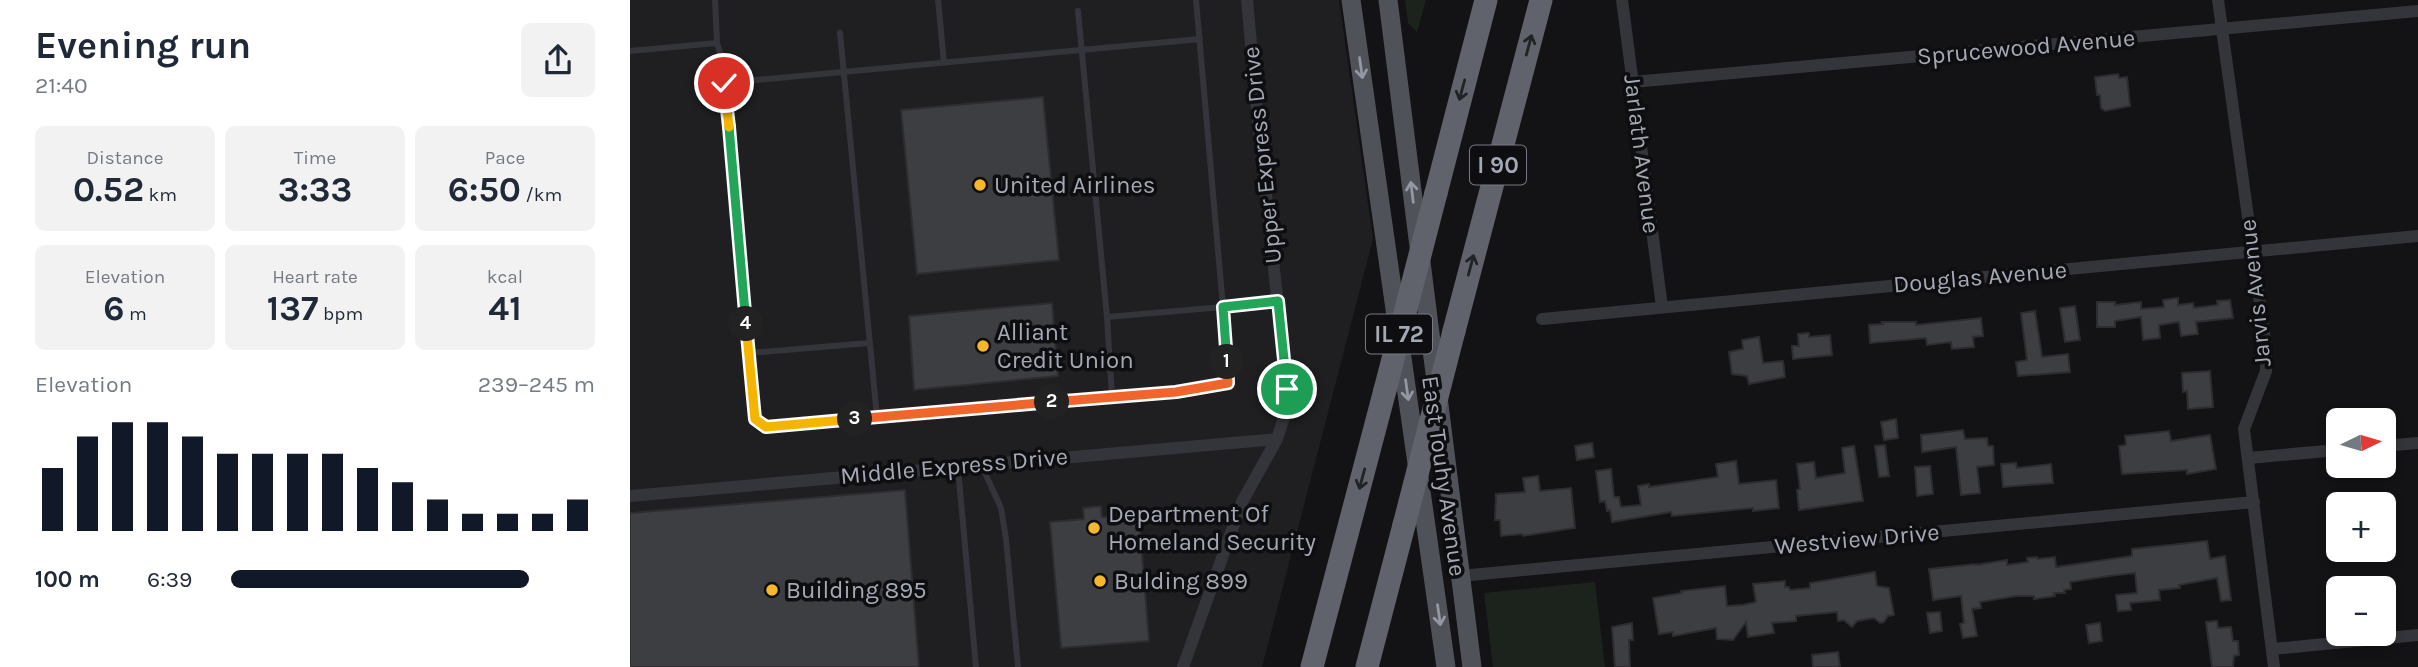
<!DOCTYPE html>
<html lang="en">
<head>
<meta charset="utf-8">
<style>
  :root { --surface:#fff; --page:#f2f2f3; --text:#1f2937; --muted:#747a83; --accent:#111827 }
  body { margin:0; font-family:Karla,sans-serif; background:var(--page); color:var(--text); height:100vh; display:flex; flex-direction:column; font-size:26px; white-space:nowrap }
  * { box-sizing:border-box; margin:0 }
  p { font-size:23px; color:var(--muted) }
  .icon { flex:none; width:38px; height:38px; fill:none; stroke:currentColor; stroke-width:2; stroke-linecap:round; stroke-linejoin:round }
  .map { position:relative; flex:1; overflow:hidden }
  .details { display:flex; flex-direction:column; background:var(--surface); width:630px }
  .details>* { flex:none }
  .needle { width:46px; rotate:85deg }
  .tools { position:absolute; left:1696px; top:408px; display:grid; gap:14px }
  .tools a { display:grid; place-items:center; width:70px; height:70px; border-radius:10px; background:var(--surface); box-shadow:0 4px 10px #0003; font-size:35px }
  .pin { position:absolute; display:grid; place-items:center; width:60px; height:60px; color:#fff; margin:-30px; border:4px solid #fff; border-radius:50%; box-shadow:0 2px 7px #0007 }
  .km { position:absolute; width:35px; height:35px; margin:-18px; border-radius:50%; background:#222; color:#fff; font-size:19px; line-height:35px; text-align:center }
  .round { display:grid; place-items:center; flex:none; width:74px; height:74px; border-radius:10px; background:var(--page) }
  .head { display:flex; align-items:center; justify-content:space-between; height:119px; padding:0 35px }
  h1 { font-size:38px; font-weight:700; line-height:52px }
  .metrics { display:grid; grid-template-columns:repeat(3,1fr); gap:10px; height:119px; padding:7px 35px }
  .metrics div { display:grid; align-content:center; border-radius:10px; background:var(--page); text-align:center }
  .metrics b { font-size:35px; font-weight:700 }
  .metrics small { font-size:19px; font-weight:400 }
  .metrics p { font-size:19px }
  .chart { height:196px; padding:14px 35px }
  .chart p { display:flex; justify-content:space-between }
  .chart svg { width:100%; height:126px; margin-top:7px; stroke:var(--accent); stroke-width:6 }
  ul { padding:0 35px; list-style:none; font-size:23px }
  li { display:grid; grid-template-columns:112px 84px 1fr; align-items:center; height:52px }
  li i { height:18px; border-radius:9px; background:var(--accent) }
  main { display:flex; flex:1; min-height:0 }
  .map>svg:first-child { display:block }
</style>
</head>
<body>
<main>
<section class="details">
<div class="head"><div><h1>Evening run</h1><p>21:40</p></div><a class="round"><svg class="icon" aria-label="share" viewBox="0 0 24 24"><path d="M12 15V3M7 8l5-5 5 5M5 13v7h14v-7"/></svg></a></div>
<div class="metrics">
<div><p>Distance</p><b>0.52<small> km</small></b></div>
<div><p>Time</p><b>3:33</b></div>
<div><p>Pace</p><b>6:50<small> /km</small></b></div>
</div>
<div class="metrics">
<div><p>Elevation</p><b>6<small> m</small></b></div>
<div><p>Heart rate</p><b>137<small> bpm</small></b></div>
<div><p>kcal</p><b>41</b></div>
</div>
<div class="chart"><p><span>Elevation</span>239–245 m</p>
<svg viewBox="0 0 160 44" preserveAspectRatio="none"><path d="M5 44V22M15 44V11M25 44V6M35 44V6M45 44V11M55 44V17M65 44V17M75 44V17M85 44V17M95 44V22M105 44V27M115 44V33M125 44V38M135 44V38M145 44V38M155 44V33"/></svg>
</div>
<ul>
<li><b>100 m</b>6:39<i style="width:82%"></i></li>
</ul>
</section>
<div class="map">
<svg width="1788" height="667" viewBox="0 0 1788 667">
  <rect width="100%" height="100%" fill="#131315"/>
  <path fill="#1f1f22" d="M0 0H709L743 239 632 667H0Z"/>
  <path fill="#1b231c" d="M775 0H796L787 32 778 23Z
    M965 582 975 667H863L854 593Z"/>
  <path fill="#3d3e42" stroke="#2d2d31" stroke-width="2" d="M1488 74 1489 78 1497 77 1500 106 1475 111 1471 108 1470 95H1467L1465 77Z
    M413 97 429 260 287 274 271 110Z
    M1548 298V305L1563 303 1564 308 1588 305 1587 301 1600 300 1603 318 1566 322 1568 334 1551 336 1549 322 1529 325 1530 338 1513 340 1511 317 1485 321V327H1467V302H1485V305L1511 302V309L1534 307 1533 300Z
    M422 303 428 376 284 390 279 316Z
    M1445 306 1450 340 1435 342 1430 308Z
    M1405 311 1412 357 1438 354 1440 372 1388 376 1386 362 1397 360 1391 313Z
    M1351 318 1353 336 1343 337 1344 347 1322 349 1321 342 1297 345 1296 338 1240 343 1239 325 1253 324 1252 322H1286V325Z
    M1179 333V337L1200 335 1202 355 1163 359 1162 346H1169L1168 334Z
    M1129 337 1133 363 1153 361 1155 377 1119 384 1117 376 1102 374 1099 352 1113 349 1112 340Z
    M1580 371 1583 407 1558 409 1557 391 1553 392 1552 373Z
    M1266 419 1268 438 1254 440 1251 422Z
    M1333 430 1335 439 1357 438 1358 446H1363L1364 465 1347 467 1350 493 1331 495 1326 447 1292 452 1291 435Z
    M1539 431 1541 441 1580 435 1586 469 1557 474V470L1492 474 1489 446 1496 445 1495 436Z
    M962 443 964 457 947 460 945 446Z
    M1255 445 1259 476 1249 477 1245 446Z
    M1224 446 1233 501 1169 510 1167 490 1170 489 1167 464 1184 462 1186 478 1215 473 1212 448Z
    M1106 461 1109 484 1146 480 1149 508 1123 511V508L1042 516 1041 512 982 522 980 510 977 511 975 501 970 502 966 471 981 469 984 497H989L991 507 1011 505 1008 486 1019 484V487L1088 477 1086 464Z
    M1386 463 1387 468 1421 464 1423 483 1373 487 1371 464Z
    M1300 466 1303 494 1287 496 1285 467Z
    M908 476 910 491 941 488 945 528 893 536 892 534 871 536 870 520H865L866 494 895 492 893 478Z
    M275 490 289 667H0V513Z
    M471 506 472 517 509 515 519 641 431 648 420 522 454 519 453 508Z
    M1577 541 1580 559 1595 556 1601 600 1591 601 1587 578 1549 585 1550 588 1529 590 1530 600 1500 603 1501 610 1488 611 1486 595 1507 593 1505 573 1479 576 1440 582 1441 589 1434 590 1435 593H1424L1425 596 1404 599V596H1386L1350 602 1351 608 1342 609 1347 636 1333 638 1330 624 1334 623 1331 596 1303 600 1299 569 1346 564V565L1377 560V565L1398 562 1397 558 1407 557 1408 559 1425 557 1426 567 1502 556V549Z
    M1245 572 1247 586 1259 588 1264 615 1258 616 1254 622 1250 623 1244 618 1227 621 1222 627 1214 620 1208 621 1207 612 1166 616V621L1142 623 1144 633 1118 637 1116 622 1103 640 1087 639 1086 628 1043 636V632L1029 634 1023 598 1052 593 1051 591 1095 586 1097 606 1113 605 1126 602 1123 584 1155 581V587H1159L1160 590 1180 588V583Z
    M1310 612 1312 631 1300 633 1297 613Z
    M1587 621 1588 628 1601 627 1603 641H1608L1609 655 1604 656 1603 667H1582L1576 622Z
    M1002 623 1003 640H999L1000 667H985L982 627Z
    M1470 623 1472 641 1459 643 1456 625Z
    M1208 652 1210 667H1183L1182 655Z"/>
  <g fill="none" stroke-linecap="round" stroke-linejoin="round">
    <path stroke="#34353a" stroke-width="6" d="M85 0 87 43 92 59 106 187 125 419 136 427 546 392 598 383 593 307 647 301
      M308 0 314 63
      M448 11 477 317
      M210 33 247 417
      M0 51 87 43
      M94 83 570 39
      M119 353 239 343
      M482 397 477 317 593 307 566 0
      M351 464 371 508 376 539 388 667
      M328 468 346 667"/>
    <path stroke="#34353a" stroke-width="12" d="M992 0 1032 307
      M1588 0 1636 347V371L1614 429 1644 667
      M1003 82 1788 11
      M912 319 1788 236
      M1754 446 1788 443
      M1618 458 1708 450
      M0 496 647 439
      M830 576 1624 502
      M1642 649 1788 635
      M553 667 612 502 647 439 655 414 657 389 628 121 617 0"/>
    <path stroke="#505259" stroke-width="19" d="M721 0 816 667
      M758 0 842 667"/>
    <path stroke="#60636b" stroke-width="23" d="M806 193 856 0
      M824 331 911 0
      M682 667 755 390
      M737 667 774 525"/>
    <path stroke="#60636b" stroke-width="23" d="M755 390 806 193
      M774 525 824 331"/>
  </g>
  <defs><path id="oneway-shaft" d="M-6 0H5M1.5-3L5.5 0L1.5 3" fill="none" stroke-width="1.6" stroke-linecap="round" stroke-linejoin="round" transform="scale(1.75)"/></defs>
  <g stroke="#222327">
    <use href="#oneway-shaft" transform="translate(899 45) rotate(-75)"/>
    <use href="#oneway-shaft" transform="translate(832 90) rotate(105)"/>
    <use href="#oneway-shaft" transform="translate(841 265) rotate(-75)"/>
    <use href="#oneway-shaft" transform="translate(732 479) rotate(105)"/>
  </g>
  <g stroke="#9398a3">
    <use href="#oneway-shaft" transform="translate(731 68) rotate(82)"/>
    <use href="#oneway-shaft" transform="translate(782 192) rotate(-97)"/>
    <use href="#oneway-shaft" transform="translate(777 390) rotate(82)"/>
    <use href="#oneway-shaft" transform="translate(809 615) rotate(82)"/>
  </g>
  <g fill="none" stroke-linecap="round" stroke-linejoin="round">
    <g stroke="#fff" stroke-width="14">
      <path id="split-1" d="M597 362 593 307 648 301 657 389"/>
    </g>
    <g stroke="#fff" stroke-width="14">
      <path id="split-2" d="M422 402 546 392 598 383 597 362"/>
    </g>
    <g stroke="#fff" stroke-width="14">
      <path id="split-3" d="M225 419 422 402"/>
    </g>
    <g stroke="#fff" stroke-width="14">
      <path id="split-4" d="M116 324 125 419 136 427 225 419"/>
    </g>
    <g stroke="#fff" stroke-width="14">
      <path id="split-5" d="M99 127 116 324"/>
    </g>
    <g stroke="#fff" stroke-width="14">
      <path id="split-6" d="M94 83 99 127"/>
    </g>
    <use href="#split-1" stroke="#22a559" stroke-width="9"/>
    <use href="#split-2" stroke="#f0652b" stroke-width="9"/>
    <use href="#split-3" stroke="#f0652b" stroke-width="9"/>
    <use href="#split-4" stroke="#f5b400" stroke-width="9"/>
    <use href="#split-5" stroke="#22a559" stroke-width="9"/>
    <use href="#split-6" stroke="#f5b400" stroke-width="9"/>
  </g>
  <g fill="#f6b72a" stroke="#0e0e10" stroke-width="2.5">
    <circle cx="350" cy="185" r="7"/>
    <circle cx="353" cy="346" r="7"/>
    <circle cx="464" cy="528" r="7"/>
    <circle cx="470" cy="581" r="7"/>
    <circle cx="142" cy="590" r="7"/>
  </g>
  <g text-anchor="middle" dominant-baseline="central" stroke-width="7" stroke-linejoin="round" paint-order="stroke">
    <g fill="#0e0e10" stroke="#777a84" stroke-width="2">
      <rect x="840" y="145.5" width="56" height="39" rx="5"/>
      <rect x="736" y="314.5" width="66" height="39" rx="5"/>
    </g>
    <g font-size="23" font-weight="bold" fill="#a4a9b6">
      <text x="868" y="165">I 90</text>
      <text x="769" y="334">IL 72</text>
    </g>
    <g font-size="24" fill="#a4a9b6" stroke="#0e0e10">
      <text transform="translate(1396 47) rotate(-5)">Sprucewood Avenue</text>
      <text transform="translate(1012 154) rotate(83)">Jarlath Avenue</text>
      <text transform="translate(632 155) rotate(-96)">Upper Express Drive</text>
      <text transform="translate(1350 277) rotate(-5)">Douglas Avenue</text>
      <text transform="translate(1625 293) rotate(-96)">Jarvis Avenue</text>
      <text transform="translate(324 466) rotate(-5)">Middle Express Drive</text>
      <text transform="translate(814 476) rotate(82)">East Touhy Avenue</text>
      <text transform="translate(1227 539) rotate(-5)">Westview Drive</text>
    </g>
    <g font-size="24" fill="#a4a9b6" stroke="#0e0e10" text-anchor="start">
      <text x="364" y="185">United Airlines</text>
      <text x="367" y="332">Alliant<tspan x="367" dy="28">Credit Union</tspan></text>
      <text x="478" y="514">Department Of<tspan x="478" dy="28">Homeland Security</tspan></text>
      <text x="484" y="581">Bulding 899</text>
      <text x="156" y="590">Building 895</text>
    </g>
  </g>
</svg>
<div class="tools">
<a><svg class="needle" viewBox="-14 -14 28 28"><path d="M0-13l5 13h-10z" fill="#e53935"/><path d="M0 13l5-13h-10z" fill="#747a83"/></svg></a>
<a>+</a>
<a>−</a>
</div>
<div class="pin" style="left:657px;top:389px;background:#1e9e55"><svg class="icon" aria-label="arrive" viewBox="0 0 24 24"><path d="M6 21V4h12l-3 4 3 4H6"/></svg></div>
<div class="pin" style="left:94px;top:83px;background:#d93025"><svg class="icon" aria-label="check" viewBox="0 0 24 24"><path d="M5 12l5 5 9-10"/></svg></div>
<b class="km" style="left:597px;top:362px">1</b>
<b class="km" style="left:422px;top:402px">2</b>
<b class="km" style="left:225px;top:419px">3</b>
<b class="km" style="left:116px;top:324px">4</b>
</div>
</main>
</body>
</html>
